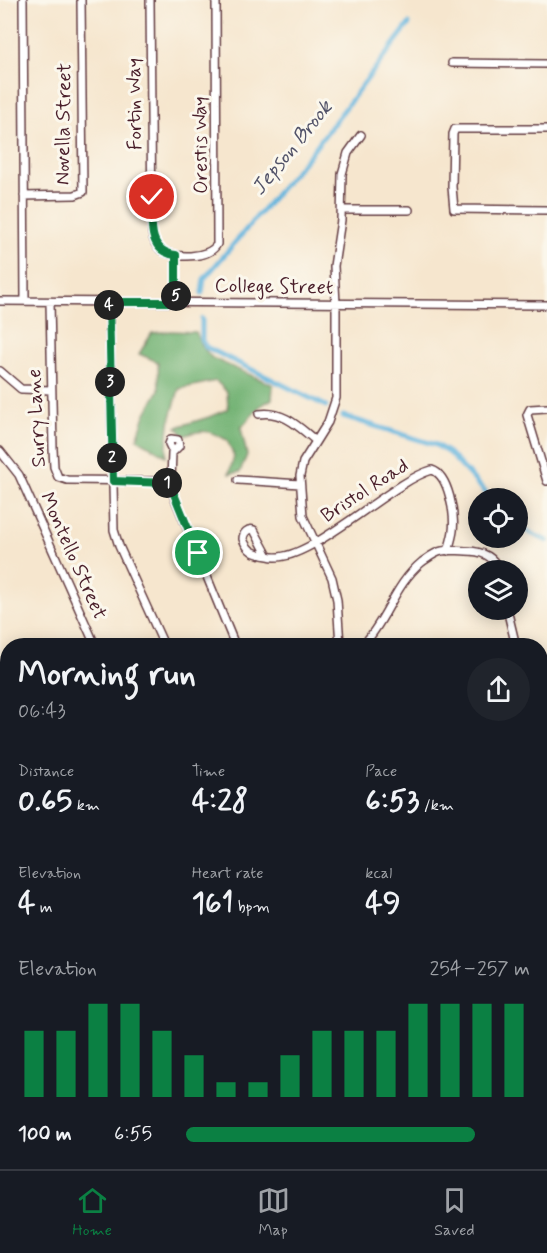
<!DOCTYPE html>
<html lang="en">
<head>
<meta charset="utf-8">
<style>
  :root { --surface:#171b24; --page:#20242c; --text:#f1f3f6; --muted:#9ea1a6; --line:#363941; --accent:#0b8043 }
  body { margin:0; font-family:Mynerve,sans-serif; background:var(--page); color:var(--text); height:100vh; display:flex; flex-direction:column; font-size:22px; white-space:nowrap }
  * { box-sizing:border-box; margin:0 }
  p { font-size:20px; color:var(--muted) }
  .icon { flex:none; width:33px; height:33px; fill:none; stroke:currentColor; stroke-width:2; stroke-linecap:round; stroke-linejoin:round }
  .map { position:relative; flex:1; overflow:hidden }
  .sheet { position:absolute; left:0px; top:638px; width:548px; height:532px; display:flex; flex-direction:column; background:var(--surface); border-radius:24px 24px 0 0; box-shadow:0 3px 15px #0003 }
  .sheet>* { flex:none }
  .tools { position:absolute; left:468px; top:488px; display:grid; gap:12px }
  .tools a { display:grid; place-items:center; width:60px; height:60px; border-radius:50%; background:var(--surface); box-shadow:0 3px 15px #0003; font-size:30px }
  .pin { position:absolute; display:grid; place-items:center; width:51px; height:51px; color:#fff; margin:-26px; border:3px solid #fff; border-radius:50%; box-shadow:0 2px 6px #0007 }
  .km { position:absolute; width:30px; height:30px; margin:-15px; border-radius:50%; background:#222; color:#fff; font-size:16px; line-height:30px; text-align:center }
  .round { display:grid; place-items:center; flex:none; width:63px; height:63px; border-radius:32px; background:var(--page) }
  .summary { display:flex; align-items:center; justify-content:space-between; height:102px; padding:0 18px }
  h1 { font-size:33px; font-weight:800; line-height:45px }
  .stats { display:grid; grid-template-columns:repeat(3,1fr); gap:9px; height:102px; padding:6px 18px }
  .stats div { display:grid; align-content:center }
  .stats b { font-size:30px; font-weight:800 }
  .stats small { font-size:16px; font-weight:400 }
  .stats p { font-size:16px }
  .chart { height:168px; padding:12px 18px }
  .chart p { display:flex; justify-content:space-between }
  .chart svg { width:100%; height:108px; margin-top:6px; stroke:var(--accent); stroke-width:6 }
  ul { padding:0 18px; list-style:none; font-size:20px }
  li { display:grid; grid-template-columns:96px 72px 1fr; align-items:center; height:45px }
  li i { height:15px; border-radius:8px; background:var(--accent) }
  .menu { display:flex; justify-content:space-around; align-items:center; height:84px; border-top:2px solid var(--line); background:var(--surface); font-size:16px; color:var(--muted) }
  .menu a { display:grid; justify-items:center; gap:3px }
  .menu .selected { color:var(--accent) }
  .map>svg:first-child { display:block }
</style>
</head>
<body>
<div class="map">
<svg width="547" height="1169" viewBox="0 0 547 1169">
  <rect width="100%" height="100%" fill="#fbf7ec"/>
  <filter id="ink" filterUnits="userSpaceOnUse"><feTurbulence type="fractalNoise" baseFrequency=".0167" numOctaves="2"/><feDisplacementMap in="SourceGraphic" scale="12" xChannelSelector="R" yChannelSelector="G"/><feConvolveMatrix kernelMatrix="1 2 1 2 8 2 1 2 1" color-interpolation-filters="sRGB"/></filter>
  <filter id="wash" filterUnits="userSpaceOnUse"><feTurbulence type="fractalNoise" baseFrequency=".008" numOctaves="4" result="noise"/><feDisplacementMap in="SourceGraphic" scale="24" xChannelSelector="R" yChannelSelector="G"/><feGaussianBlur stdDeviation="1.35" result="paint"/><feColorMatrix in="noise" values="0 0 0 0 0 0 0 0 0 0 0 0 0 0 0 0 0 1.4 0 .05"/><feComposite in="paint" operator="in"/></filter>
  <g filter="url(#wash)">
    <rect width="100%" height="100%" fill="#f6e6ce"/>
    <path fill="#73b375" stroke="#5e6950" stroke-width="1.5" d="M171 331 196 332 201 345 212 358 273 385 272 399 260 406 241 428 247 455 240 472 229 474 234 456 227 440C210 431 203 428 184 436L177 427 209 417 228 409 227 392 216 381 179 389 169 424 166 456 137 439 145 415 159 390 158 362 139 354 152 333Z"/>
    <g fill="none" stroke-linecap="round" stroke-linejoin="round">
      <path stroke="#62b4dd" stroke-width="5" d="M202 293 204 279 311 153 409 24
        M202 319V341L206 347 326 406
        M343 416 436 445 449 453 491 498
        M518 527 547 541"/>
    </g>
  </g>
  <g filter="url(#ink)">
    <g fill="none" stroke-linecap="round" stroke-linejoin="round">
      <g stroke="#643d43" stroke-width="10">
        <path id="minor" d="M23 0 25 301
          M150 0 152 232C153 239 155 245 160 249 172 259 210 259 217 244L216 0
          M452 63 547 64
          M547 129H455L453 134 452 187 454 209 547 210
          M24 196 75 195 83 192 81 0
          M342 210H409
          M176 255V302
          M0 301 547 305
          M50 302 53 449 54 467 58 477 67 480 160 481 169 484
          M109 302 114 530 119 546 164 645
          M0 371 21 389 51 390
          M547 408 530 409 527 415 547 481
          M259 414C283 410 299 427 316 441
          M0 451 19 475 95 645
          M238 480 300 484
          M169 484 235 645
          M169 484 171 479 172 453 179 446 178 440 171 439 169 444 171 448
          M268 556C255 554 248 552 243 539 243 533 248 528 254 530L268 556C305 568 391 481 432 470 449 475 455 515 453 531 452 538 450 544 448 551
          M507 609 514 638
          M340 645 337 600 332 578 303 516 300 476 303 462 328 422 336 398V304L334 266 341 220 342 174 348 153 361 135
          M363 645C387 620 394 585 422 562 428 558 435 552 442 551 450 549 458 551 466 551 481 551 493 555 499 570
          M540 991 547 989
          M0 1072H4L8 1082
          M0 1101 4 1100 8 1091
          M163 1169V1162"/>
      </g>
      <g stroke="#643d43" stroke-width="12">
        <path id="highway" d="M540 774 547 772
          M0 870 8 868"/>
      </g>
      <use href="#minor" stroke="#fff" stroke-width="7"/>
      <use href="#highway" stroke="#f0c369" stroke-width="9"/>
      <g stroke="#4a1f2b" stroke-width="4">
        <path id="rail" d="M540 919 547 917
          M0 972H8"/>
      </g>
      <use href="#rail" stroke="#fbf7ec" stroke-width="1.5" stroke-dasharray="4.5" stroke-linecap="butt"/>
    </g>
  </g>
  <g fill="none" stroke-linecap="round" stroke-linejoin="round" filter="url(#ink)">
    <g stroke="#fff" stroke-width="12">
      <path id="route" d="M152 197C152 220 146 252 176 255V302H109L113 481 167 483 172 489 198 553"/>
    </g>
    <use href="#route" stroke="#0b8043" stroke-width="8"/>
  </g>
  <g text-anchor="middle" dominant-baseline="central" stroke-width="6" stroke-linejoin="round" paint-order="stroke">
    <g font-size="20" fill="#4a1f2b" stroke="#fbf7ec">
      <text transform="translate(135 104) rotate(-91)">Fortin Way</text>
      <text transform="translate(64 124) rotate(-89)">Novella Street</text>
      <text transform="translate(201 145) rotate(-91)">Orestis Way</text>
      <text transform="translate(274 287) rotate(1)">College Street</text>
      <text transform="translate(37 418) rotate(-93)">Surry Lane</text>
      <text transform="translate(365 491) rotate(-33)">Bristol Road</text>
      <text transform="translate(73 556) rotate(66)">Montello Street</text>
    </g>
    <g font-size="21" font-style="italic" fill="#525369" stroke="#fbf7ec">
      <text transform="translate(292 148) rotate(-51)">Jepson Brook</text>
    </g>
  </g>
</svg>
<div class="tools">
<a><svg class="icon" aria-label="locate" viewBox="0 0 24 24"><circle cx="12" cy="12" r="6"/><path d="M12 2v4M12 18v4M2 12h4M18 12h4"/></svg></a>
<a><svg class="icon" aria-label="layers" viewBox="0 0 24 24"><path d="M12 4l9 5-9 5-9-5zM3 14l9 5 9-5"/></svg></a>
</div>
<div class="pin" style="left:198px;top:553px;background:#1e9e55"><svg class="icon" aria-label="arrive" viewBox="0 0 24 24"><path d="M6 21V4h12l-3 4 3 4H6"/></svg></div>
<div class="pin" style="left:152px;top:197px;background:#d93025"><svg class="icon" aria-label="check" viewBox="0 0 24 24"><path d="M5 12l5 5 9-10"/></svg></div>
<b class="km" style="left:167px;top:483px">1</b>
<b class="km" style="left:112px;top:458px">2</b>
<b class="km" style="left:110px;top:382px">3</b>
<b class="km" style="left:109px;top:305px">4</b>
<b class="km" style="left:176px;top:296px">5</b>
<section class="sheet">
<div class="summary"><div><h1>Morning run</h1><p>06:43</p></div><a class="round"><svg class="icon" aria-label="share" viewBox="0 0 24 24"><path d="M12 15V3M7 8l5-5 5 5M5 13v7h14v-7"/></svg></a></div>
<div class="stats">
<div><p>Distance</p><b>0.65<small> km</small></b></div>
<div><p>Time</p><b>4:28</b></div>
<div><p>Pace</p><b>6:53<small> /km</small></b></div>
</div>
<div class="stats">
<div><p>Elevation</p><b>4<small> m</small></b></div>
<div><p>Heart rate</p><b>161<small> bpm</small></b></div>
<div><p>kcal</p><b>49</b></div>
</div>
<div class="chart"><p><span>Elevation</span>254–257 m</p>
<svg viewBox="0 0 160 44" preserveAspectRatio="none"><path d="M5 44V17M15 44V17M25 44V6M35 44V6M45 44V17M55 44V27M65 44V38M75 44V38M85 44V27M95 44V17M105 44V17M115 44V17M125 44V6M135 44V6M145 44V6M155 44V6"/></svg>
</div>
<ul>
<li><b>100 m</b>6:55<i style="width:84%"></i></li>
</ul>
</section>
</div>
<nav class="menu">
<a class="selected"><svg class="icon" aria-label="home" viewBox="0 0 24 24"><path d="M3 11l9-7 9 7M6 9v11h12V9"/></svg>Home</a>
<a><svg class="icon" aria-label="map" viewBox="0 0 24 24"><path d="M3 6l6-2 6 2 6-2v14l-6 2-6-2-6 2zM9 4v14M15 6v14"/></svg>Map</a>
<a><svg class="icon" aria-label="saved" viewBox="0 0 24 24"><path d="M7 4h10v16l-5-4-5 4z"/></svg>Saved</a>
</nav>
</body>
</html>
